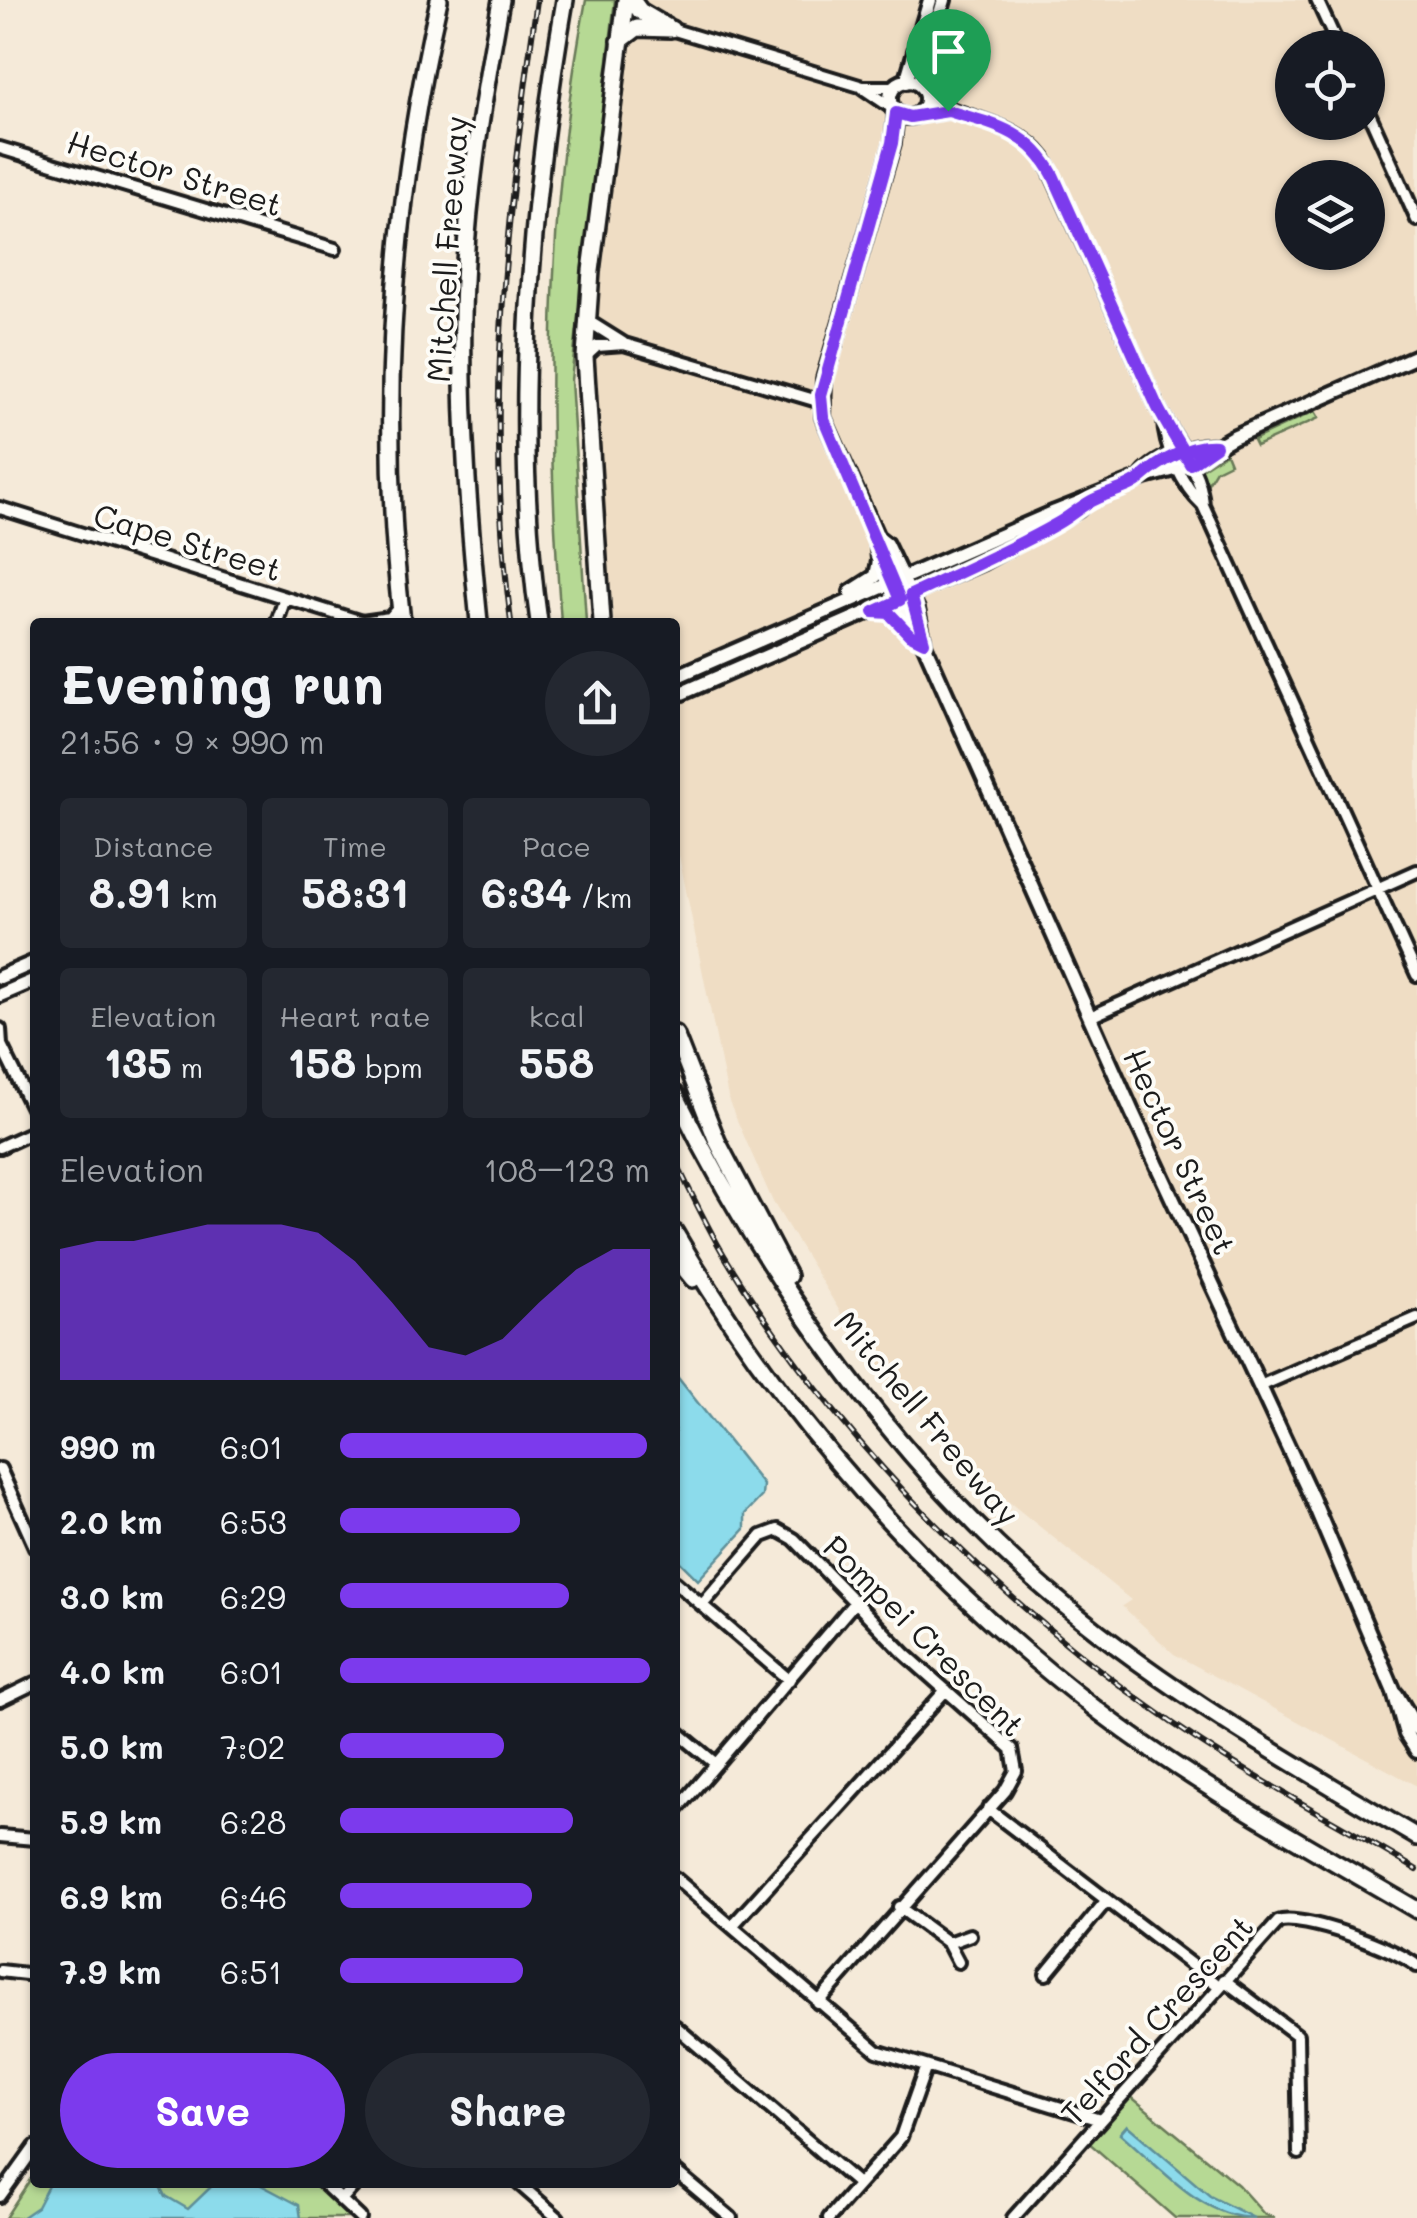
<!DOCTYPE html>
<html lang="en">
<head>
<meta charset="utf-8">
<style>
  :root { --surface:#171b24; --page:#242831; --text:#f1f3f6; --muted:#9ea1a6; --accent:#7c3aed }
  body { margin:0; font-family:Mali,sans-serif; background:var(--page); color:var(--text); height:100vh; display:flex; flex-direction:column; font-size:38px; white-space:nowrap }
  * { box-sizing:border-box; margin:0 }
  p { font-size:32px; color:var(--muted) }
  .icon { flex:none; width:55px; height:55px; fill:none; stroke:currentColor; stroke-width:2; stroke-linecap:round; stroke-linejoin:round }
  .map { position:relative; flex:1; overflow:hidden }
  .sheet { position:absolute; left:30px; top:618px; width:650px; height:1570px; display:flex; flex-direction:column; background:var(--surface); border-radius:10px; box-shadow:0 2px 8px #0004 }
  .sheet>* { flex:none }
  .fabs { position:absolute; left:1275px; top:30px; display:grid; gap:20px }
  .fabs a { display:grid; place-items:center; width:110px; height:110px; border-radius:50%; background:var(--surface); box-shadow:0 2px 8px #0004; font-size:50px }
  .pin { position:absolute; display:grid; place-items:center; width:85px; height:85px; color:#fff; margin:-102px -42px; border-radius:50% 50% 50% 0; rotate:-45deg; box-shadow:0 0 10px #0007 }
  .pin .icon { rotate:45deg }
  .round { display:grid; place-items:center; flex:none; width:105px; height:105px; border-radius:52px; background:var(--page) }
  .head { display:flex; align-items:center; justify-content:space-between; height:170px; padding:0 30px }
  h1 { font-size:55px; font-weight:700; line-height:75px }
  .figures { display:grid; grid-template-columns:repeat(3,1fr); gap:15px; height:170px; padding:10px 30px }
  .figures div { display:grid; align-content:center; border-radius:10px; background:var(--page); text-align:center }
  .figures b { font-size:42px; font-weight:700 }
  .figures small { font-size:28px; font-weight:400 }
  .figures p { font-size:28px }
  .chart { height:280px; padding:20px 30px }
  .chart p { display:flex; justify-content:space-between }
  .chart svg { width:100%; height:180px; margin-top:10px; fill:var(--accent); opacity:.7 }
  .cta { display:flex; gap:20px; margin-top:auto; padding:20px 30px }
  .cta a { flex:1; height:115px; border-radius:60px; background:var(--accent); color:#fff; font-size:40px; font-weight:700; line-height:115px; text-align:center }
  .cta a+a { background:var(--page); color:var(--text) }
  ul { padding:0 30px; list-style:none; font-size:32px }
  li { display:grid; grid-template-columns:160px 120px 1fr; align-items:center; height:75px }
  li i { height:25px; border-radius:12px; background:var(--accent) }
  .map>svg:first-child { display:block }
</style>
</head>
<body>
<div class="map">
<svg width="1417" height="2218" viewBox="0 0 1417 2218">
  <rect width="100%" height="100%" fill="#f5ead9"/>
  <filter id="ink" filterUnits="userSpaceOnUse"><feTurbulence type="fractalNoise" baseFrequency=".01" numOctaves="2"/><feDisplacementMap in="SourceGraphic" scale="20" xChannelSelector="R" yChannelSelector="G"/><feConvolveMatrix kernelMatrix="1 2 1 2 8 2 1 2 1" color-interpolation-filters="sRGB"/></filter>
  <g filter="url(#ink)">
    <path fill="#efddc4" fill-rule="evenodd" d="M632 0H1417V1786L1174 1654 1122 1606 1131 1600 988 1485 872 1364 773 1202 729 1102 675 836V622H614L593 428V307ZM1292 48H1368V122H1292ZM1292 178H1368V252H1292Z"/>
    <path fill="#b6d994" stroke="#697a58" stroke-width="2.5" d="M586 0H615L571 380 586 622H561C545 414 546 206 586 0Z
      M1315 411 1319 418 1256 446 1253 440Z
      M1226 453 1230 463 1216 470 1207 485 1201 469Z
      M1129 2095 1238 2185 1264 2214 1275 2218H1175L1088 2142Z
      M35 2172V2182L314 2183 352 2218H5Z"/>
    <path fill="#8cdbeb" stroke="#5f8f98" stroke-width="2.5" d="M675 1374 763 1485 762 1496 745 1514V1529L698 1580 675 1557Z
      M1127 2125 1210 2196 1254 2218C1201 2218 1158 2165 1120 2133Z
      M50 2182 159 2183 166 2196 188 2209 215 2183 259 2184 299 2205 301 2218H21L37 2207Z"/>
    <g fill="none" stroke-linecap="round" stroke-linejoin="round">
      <g stroke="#1c1c1c" stroke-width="18">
        <path id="minor" d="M1317 0 1339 48
          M671 29 863 87H894
          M863 88 891 107
          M925 97C963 120 1016 120 1044 158L1157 406C1173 437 1201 468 1203 505L1417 975
          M1368 111 1417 220
          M916 115 947 111
          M0 148 335 249
          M588 321 623 343
          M585 357 597 346 624 344 821 402
          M1164 419C1164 447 1183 487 1203 505
          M0 508 362 622 390 618 400 606
          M277 622 285 598
          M1090 1017 1417 871
          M0 1029 1 1045
          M0 1043 35 1114
          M0 1147 35 1131
          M1260 1386 1417 1318
          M0 1469 35 1547
          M675 1582 789 1680
          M702 1605 762 1536 778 1530 794 1539 905 1654 1012 1749 1016 1771 1005 1791 818 2003
          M0 1700 35 1683
          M675 1730 716 1764
          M988 1809 1219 1986
          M675 1812 855 1602
          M0 1836 35 1839
          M675 1878 877 2051 1100 2120
          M899 1907 948 1943 958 1962
          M732 1926 946 1690
          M948 1943 970 1935
          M0 1971 35 1975
          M1046 1974 1107 1900
          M1224 1980 1297 2035 1299 2153
          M675 2026 858 2184
          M675 2171 731 2218
          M322 2182 360 2218
          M517 2182 558 2218
          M0 2196 35 2147
          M341 2200 357 2182
          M829 2218 901 2137 925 2069
          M1013 2218 1278 1922C1300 1913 1398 1949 1417 1966"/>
      </g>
      <g stroke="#1c1c1c" stroke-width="20">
        <path id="major" d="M890 99a18 18 0 1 1 36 0a18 18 0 1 1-36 0Z
          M906 82 930 0
          M919 85 944 0
          M896 113 893 143 824 379 823 417 877 537 886 544 917 609 924 644 1132 1112 1312 1498 1394 1692 1406 1734 1417 1751
          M1141 478C1152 459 1195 444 1216 446
          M877 537 879 560 912 626 920 631
          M851 592 876 576 879 561
          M675 677 1055 512 1141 478 1179 468 1233 437 1417 356
          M675 696 983 562 1079 509
          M0 977 35 962
          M0 995 35 980
          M1396 1694 1417 1729"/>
      </g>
      <g stroke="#1c1c1c" stroke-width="22">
        <path id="highway" d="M632 0 640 11 667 27
          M620 41 637 28 671 29
          M402 622C378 412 392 207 439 0
          M479 622C469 521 461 420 463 318 464 211 482 105 501 0
          M539 622C511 426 531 195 565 0
          M602 622 585 357 591 271 626 0
          M675 1034 717 1141 788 1276
          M675 1094C765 1279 903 1472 1063 1604 1172 1694 1295 1765 1417 1837
          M675 1233C783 1418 930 1583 1101 1713 1200 1788 1310 1847 1417 1910
          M675 1257 693 1279"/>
      </g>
      <use href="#minor" stroke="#fdfcf7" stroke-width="10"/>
      <use href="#major" stroke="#fdfcf7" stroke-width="12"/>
      <use href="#highway" stroke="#fdfcf7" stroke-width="15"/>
      <g stroke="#1c1c1c" stroke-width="6">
        <path id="rail" d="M511 622C483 405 507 215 537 0
          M675 1161C691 1192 706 1225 724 1255 840 1447 1010 1615 1196 1739 1267 1786 1344 1826 1417 1870"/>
      </g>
      <use href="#rail" stroke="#fdfcf7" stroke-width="2.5" stroke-dasharray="8" stroke-linecap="butt"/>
    </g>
  </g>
  <g fill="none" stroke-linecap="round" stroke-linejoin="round" filter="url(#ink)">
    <g stroke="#fff" stroke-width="20">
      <path id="route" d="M948 111 910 117 896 113 892 143 821 395 823 417 900 600 874 612 889 613 910 635 924 642 911 595C960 572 1011 550 1058 523 1070 516 1080 507 1091 501 1105 493 1129 489 1141 478 1159 462 1189 444 1216 446L1190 464C1179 443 1167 426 1157 406L1053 175C1030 131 993 124 948 111"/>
    </g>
    <use href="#route" stroke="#7c3aed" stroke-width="12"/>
  </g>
  <g text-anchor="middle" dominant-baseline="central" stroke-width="8" stroke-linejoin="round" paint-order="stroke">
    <g font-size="32" fill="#1c1c1c" stroke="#fdfcf7">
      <text transform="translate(175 172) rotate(17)">Hector Street</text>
      <text transform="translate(446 249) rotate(-86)">Mitchell Freeway</text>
      <text transform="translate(188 541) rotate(17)">Cape Street</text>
      <text transform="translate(1181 1151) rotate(65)">Hector Street</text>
      <text transform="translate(928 1417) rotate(50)">Mitchell Freeway</text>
      <text transform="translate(925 1635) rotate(45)">Pompei Crescent</text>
      <text transform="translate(1156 2019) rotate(-48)">Telford Crescent</text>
    </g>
  </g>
</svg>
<div class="fabs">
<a><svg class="icon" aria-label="locate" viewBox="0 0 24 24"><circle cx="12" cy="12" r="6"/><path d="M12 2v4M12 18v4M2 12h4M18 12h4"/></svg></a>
<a><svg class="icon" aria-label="layers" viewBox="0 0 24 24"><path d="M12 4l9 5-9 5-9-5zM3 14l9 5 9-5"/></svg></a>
</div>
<div class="pin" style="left:948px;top:111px;background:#1e9e55"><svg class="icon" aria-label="arrive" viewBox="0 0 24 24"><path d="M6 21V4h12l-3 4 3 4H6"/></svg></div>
<section class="sheet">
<div class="head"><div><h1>Evening run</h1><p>21:56 · 9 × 990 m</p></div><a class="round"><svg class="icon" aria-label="share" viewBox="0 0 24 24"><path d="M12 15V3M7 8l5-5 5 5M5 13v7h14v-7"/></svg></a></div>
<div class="figures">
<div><p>Distance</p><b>8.91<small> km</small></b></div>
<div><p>Time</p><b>58:31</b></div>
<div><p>Pace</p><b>6:34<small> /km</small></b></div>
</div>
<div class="figures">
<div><p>Elevation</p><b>135<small> m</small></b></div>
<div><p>Heart rate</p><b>158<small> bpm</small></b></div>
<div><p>kcal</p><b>558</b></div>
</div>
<div class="chart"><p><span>Elevation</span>108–123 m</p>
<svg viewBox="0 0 160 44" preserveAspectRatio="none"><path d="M0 44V12L10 10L20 10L30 8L40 6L50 6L60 6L70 8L80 15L90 25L100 36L110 38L120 34L130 25L140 17L150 12L160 12V44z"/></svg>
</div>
<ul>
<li><b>990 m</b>6:01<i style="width:99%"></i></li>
<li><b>2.0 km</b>6:53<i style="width:58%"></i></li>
<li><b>3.0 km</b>6:29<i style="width:74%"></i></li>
<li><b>4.0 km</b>6:01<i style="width:100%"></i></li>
<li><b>5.0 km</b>7:02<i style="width:53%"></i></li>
<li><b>5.9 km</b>6:28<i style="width:75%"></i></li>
<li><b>6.9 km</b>6:46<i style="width:62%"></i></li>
<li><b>7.9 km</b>6:51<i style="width:59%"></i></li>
</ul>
<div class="cta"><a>Save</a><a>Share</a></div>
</section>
</div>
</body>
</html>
